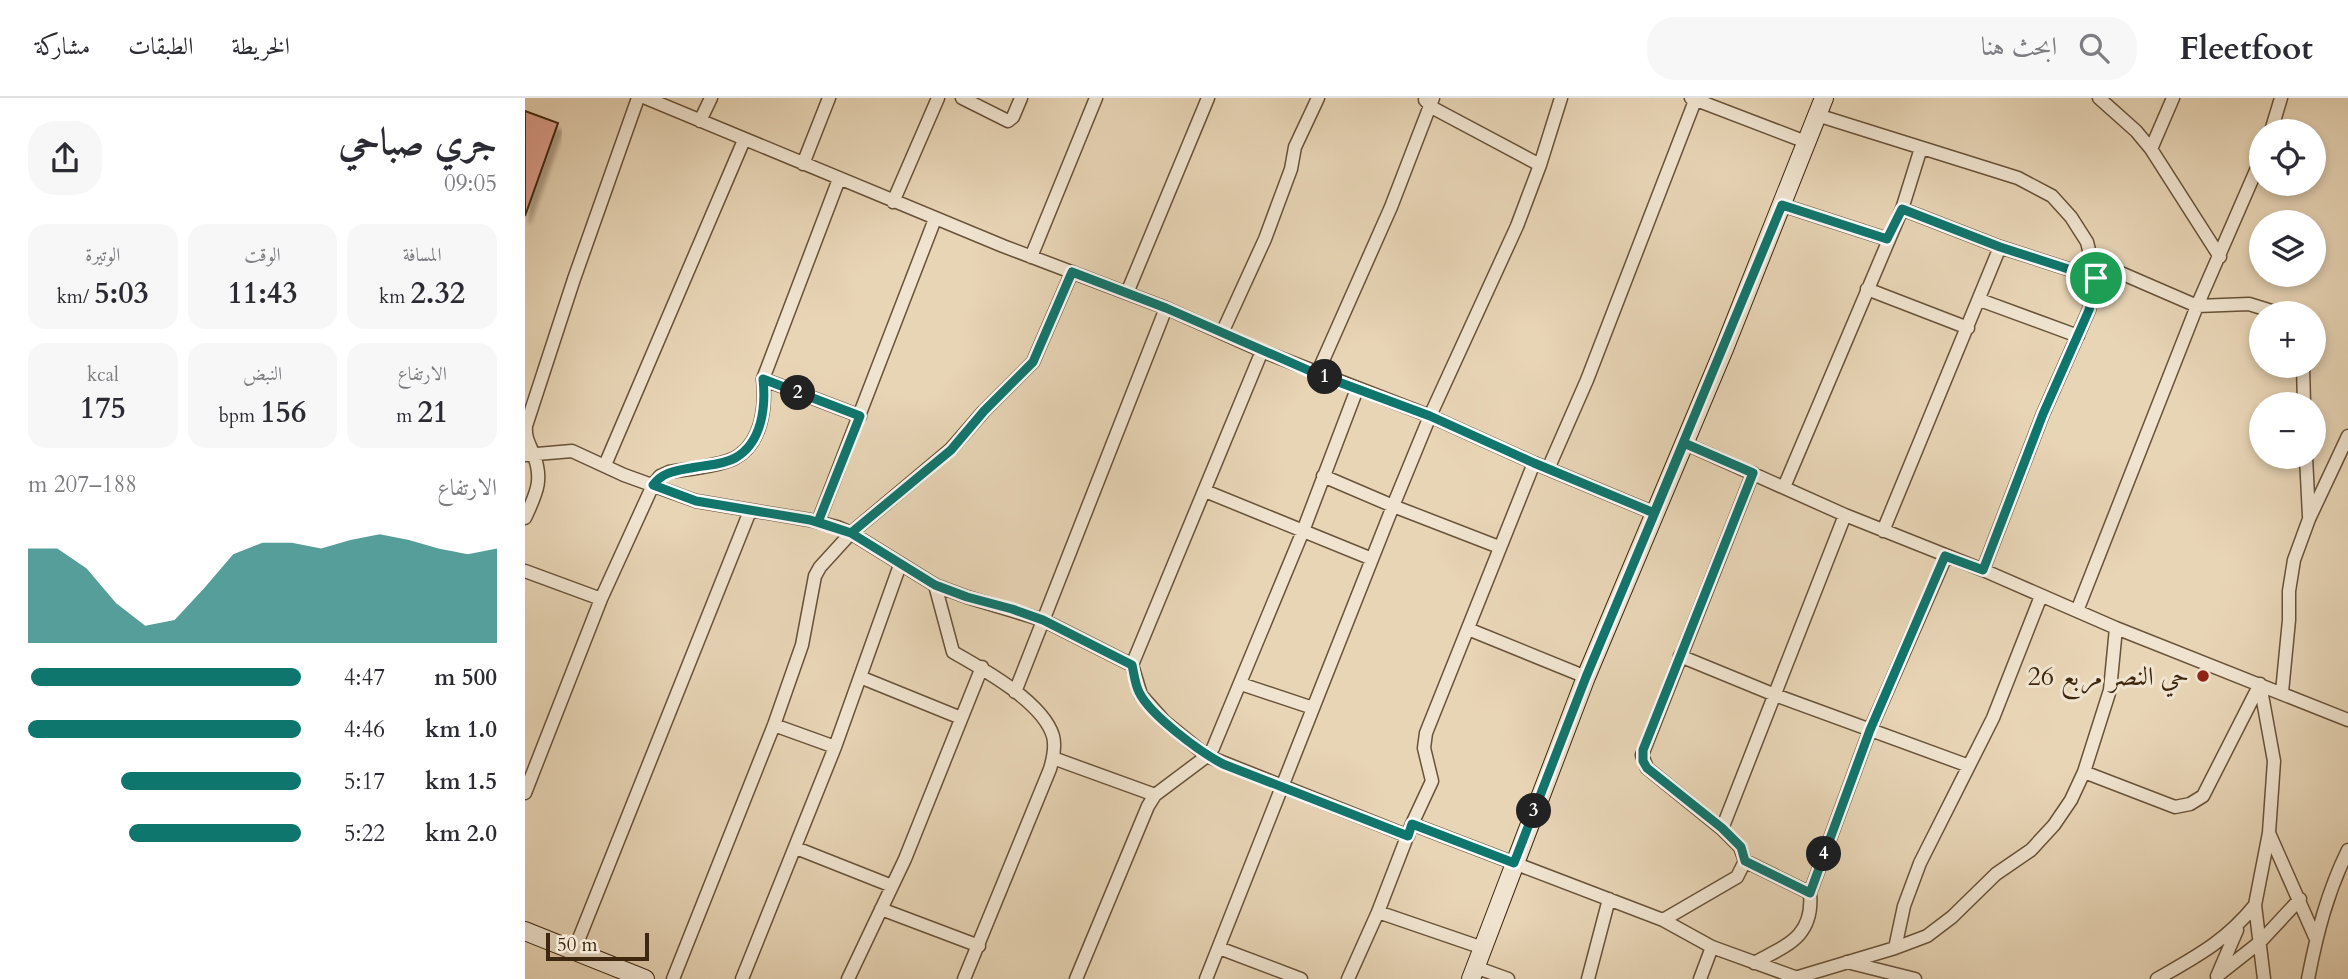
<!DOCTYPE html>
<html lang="ar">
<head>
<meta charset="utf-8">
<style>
  :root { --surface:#fff; --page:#f7f7f7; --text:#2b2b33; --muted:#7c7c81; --line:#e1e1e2; --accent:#0f766e }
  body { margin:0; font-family:Cardo,Amiri,serif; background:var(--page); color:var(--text); direction:rtl; height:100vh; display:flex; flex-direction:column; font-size:26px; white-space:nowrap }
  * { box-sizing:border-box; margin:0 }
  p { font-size:23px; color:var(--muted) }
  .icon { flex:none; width:38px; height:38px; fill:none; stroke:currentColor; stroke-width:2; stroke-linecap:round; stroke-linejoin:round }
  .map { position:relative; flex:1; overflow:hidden; direction:ltr }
  .side { display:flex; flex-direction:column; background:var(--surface); width:525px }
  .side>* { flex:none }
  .buttons { position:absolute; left:1724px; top:21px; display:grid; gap:14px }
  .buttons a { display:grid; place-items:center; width:77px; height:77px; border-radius:50%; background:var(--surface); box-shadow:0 4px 10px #0003; font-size:35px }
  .scale { position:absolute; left:21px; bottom:18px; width:103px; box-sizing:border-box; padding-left:7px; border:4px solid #3e270e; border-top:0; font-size:19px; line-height:24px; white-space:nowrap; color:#3e270e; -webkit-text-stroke:5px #f0e4d0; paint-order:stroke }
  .pin { position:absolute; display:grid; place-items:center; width:60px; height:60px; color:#fff; margin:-30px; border:4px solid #fff; border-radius:50%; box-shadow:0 2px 7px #0007 }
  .km { position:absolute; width:35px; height:35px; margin:-18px; border-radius:50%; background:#222; color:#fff; font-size:19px; line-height:35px; text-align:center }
  .round { display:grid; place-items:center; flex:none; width:74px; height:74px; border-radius:28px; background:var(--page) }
  .head { display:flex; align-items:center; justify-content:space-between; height:119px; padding:0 28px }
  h1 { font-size:38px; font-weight:600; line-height:52px }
  .stats { display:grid; grid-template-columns:repeat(3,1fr); gap:10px; height:119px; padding:7px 28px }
  .stats div { display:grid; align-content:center; border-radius:18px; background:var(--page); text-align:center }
  .stats b { font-size:30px; font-weight:600 }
  .stats small { font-size:19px; font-weight:400 }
  .stats p { font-size:19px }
  .chart { height:196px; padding:14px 28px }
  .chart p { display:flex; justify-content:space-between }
  .chart svg { width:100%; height:126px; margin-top:7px; fill:var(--accent); opacity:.7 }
  ul { padding:0 28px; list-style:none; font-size:23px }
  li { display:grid; grid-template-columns:112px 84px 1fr; align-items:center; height:52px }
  li i { height:18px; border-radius:9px; background:var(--accent) }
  header { display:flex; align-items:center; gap:42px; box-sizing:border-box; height:98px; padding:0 35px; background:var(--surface); border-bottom:2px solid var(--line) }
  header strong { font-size:33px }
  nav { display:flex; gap:38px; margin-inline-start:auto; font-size:24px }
  .search { width:490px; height:63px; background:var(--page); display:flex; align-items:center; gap:18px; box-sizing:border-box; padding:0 24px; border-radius:28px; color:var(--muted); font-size:26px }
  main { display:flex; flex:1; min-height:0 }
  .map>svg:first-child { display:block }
</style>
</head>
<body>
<header>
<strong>Fleetfoot</strong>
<div class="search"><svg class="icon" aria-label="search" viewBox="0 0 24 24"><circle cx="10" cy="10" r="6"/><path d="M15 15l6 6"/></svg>ابحث هنا</div>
<nav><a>الخريطة</a><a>الطبقات</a><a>مشاركة</a></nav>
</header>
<main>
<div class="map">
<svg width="1823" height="881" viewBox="0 0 1823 881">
  <defs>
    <filter id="shadow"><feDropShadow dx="4.5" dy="8" stdDeviation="2" flood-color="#0004"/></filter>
  </defs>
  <rect width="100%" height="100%" fill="#e8d5b6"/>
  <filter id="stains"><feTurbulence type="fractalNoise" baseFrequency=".00286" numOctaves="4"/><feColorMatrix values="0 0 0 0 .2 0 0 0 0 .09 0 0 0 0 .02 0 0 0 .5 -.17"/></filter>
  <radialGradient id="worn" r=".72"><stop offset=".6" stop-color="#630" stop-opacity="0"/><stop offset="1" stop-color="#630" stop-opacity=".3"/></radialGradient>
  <path fill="#dda08e" stroke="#3e270e" stroke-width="2" filter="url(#shadow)" d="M0 13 33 25 0 118Z"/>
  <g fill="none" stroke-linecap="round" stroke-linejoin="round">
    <g stroke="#685238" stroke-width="15">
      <path id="street" d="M121 0 478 148 641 210 737 253 905 318 1009 365 1129 415
        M437 0 483 23 488 19 496 0
        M1166 0 1281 44
        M1574 0 1611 33 1626 51 1695 159
        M900 2 908 10 1015 67
        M1292 17 1493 80 1527 98 1546 119 1562 144 1571 180 1564 212 1518 316 1458 472
        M175 23 186 0
        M1746 33 1756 0
        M1626 51 1648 0
        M278 66 304 0
        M368 104 413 0
        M1257 107 1362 141
        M1377 111 1475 149 1571 180
        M506 159 571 0
        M1568 163 1672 208 1724 206 1753 215
        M1342 191 1443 230
        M602 195 683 0
        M1455 202 1553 238
        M697 235 740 141 766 71 770 49 793 0
        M1778 268 1779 306
        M792 276 866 109 908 0
        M238 281 335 318
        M1159 345 1320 417 1458 472 1591 530 1823 622
        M0 357 47 353 99 377 171 403 285 422 312 429 326 435 410 487 442 499 518 522 607 567 616 597 639 623 682 658 883 738
        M1781 359 1784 418
        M80 367 219 42
        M1023 371 1062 282 1171 0
        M798 378 868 408 974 449
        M1259 389 1377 111 1396 50
        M680 393 847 461
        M0 420C11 396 19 382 8 355 4 345 0 340 1 328L49 181 113 0
        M293 424 410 121
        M1358 433 1475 149
        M0 473 76 501 0 695
        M410 487 428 554C458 571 518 604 528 638 531 649 528 661 525 671L439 881
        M76 501 128 387 135 378 144 374C163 371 194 368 210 360 237 345 241 309 238 281L314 81
        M1552 513 1672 208 1736 61
        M943 531 1061 579
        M1155 558 1250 597 1444 668
        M607 567 737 253
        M335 579 436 620
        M716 586 788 610
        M1735 586 1749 663 1744 735 1730 807 1739 881
        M490 594 641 210
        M1757 594 1764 522V493L1769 462 1784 421 1823 338
        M310 649 375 467
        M528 660 630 697
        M1559 674 1650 709 1665 706 1678 698 1735 586
        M887 726 1138 822 1187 849 1275 881
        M1197 731 1320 417
        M1744 735 1790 839
        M271 750 367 788
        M1220 763 1285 795
        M356 811 454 848
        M853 814 887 726 907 683 899 650 901 635 1009 365
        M1138 822 1212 779 1220 763 1215 749 1197 731 1122 670 1117 657 1228 375
        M694 850 776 881
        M1370 850 1379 808 1395 765 1468 620 1516 498
        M49 853 225 413
        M1322 864 1390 881
        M1229 865C1262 847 1289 839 1285 795L1345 632 1421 458
        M950 869 983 881
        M1693 876 1712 832
        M1692 878 1735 844 1775 801
        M1270 880 1370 850 1402 838 1427 819 1471 776 1506 752 1529 727 1546 702 1559 674 1585 592 1591 530
        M148 881 249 627 277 547 290 478 295 469 326 435 426 351 459 313 508 264 547 174
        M217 881 310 649 249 627
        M323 881 380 761 457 569
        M551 881 623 708 630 697 682 658 688 650 778 433 832 291
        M681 881 868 408 905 318 992 128 1015 67 1036 0
        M823 881 853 814 958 850
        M1063 881 1084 801
        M1175 881 1187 849
        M1632 881C1672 858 1701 843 1730 807
        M1783 881C1792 835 1802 795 1823 752"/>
    </g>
    <g stroke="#3e270e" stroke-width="20">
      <path id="secondary" d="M0 833 120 881
        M946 881 1061 579 1199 251 1299 0"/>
    </g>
    <use href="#street" stroke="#f0e4d0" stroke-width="12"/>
    <use href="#secondary" stroke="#f0e4d0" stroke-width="18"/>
  </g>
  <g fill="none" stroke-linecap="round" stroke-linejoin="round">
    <g stroke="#fff" stroke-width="14">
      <path id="route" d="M1571 180 1475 149 1377 111 1362 141 1257 107 1129 415 1009 365 905 318 792 276 641 210 547 174 508 264 459 313 426 352 326 435 285 422 171 403 128 387C138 374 150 373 166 370 180 367 198 367 210 360 237 345 241 309 238 281L335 318 293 424 326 435 410 487 442 499 487 511 518 522 607 567C609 576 610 586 614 594 625 617 675 654 698 666L883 738 887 726 989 765 1061 579 1159 345 1228 375 1118 652V663L1122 670 1197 730 1216 749 1220 763 1285 795 1345 632 1420 458 1458 472 1518 316 1564 212 1571 180"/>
    </g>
    <use href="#route" stroke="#0f766e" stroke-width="9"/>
  </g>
  <circle fill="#8f2418" stroke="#f0e4d0" stroke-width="2.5" cx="1678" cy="578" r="7"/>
  <g text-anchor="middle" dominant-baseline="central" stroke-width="6" stroke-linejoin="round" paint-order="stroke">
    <g font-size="26" fill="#3e270e" stroke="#f0e4d0" text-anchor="end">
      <text x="1664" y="578">حي النصر مربع 26</text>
    </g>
  </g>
  <rect width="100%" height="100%" filter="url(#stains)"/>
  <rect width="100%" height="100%" fill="url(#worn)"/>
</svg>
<div class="buttons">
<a><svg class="icon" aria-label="locate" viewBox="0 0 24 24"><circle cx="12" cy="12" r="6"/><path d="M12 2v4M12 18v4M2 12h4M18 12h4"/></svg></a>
<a><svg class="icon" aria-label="layers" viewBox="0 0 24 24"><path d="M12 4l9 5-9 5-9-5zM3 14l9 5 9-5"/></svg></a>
<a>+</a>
<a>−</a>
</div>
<div class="scale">50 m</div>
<div class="pin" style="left:1571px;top:180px;background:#1e9e55"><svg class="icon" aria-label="arrive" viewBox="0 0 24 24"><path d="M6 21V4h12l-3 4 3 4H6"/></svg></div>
<b class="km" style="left:800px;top:279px">1</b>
<b class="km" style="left:273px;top:295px">2</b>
<b class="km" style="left:1009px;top:713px">3</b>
<b class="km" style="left:1299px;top:756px">4</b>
</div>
<section class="side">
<div class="head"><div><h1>جري صباحي</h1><p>09:05</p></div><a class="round"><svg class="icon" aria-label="share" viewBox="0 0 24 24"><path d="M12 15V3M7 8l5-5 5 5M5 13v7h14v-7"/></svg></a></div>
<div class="stats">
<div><p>المسافة</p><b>2.32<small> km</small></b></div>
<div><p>الوقت</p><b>11:43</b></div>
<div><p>الوتيرة</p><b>5:03<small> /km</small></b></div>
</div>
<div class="stats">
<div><p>الارتفاع</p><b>21<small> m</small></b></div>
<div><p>النبض</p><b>156<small> bpm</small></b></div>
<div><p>kcal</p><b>175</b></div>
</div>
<div class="chart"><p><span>الارتفاع</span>188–207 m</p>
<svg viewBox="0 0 160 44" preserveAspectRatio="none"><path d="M0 44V11L10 11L20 18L30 30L40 38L50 36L60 25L70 13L80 9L90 9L100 11L110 8L120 6L130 8L140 11L150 13L160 11V44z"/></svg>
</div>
<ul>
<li><b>500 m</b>4:47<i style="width:99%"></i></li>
<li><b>1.0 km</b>4:46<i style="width:100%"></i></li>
<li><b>1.5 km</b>5:17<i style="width:66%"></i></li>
<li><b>2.0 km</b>5:22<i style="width:63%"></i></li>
</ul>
</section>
</main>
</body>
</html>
